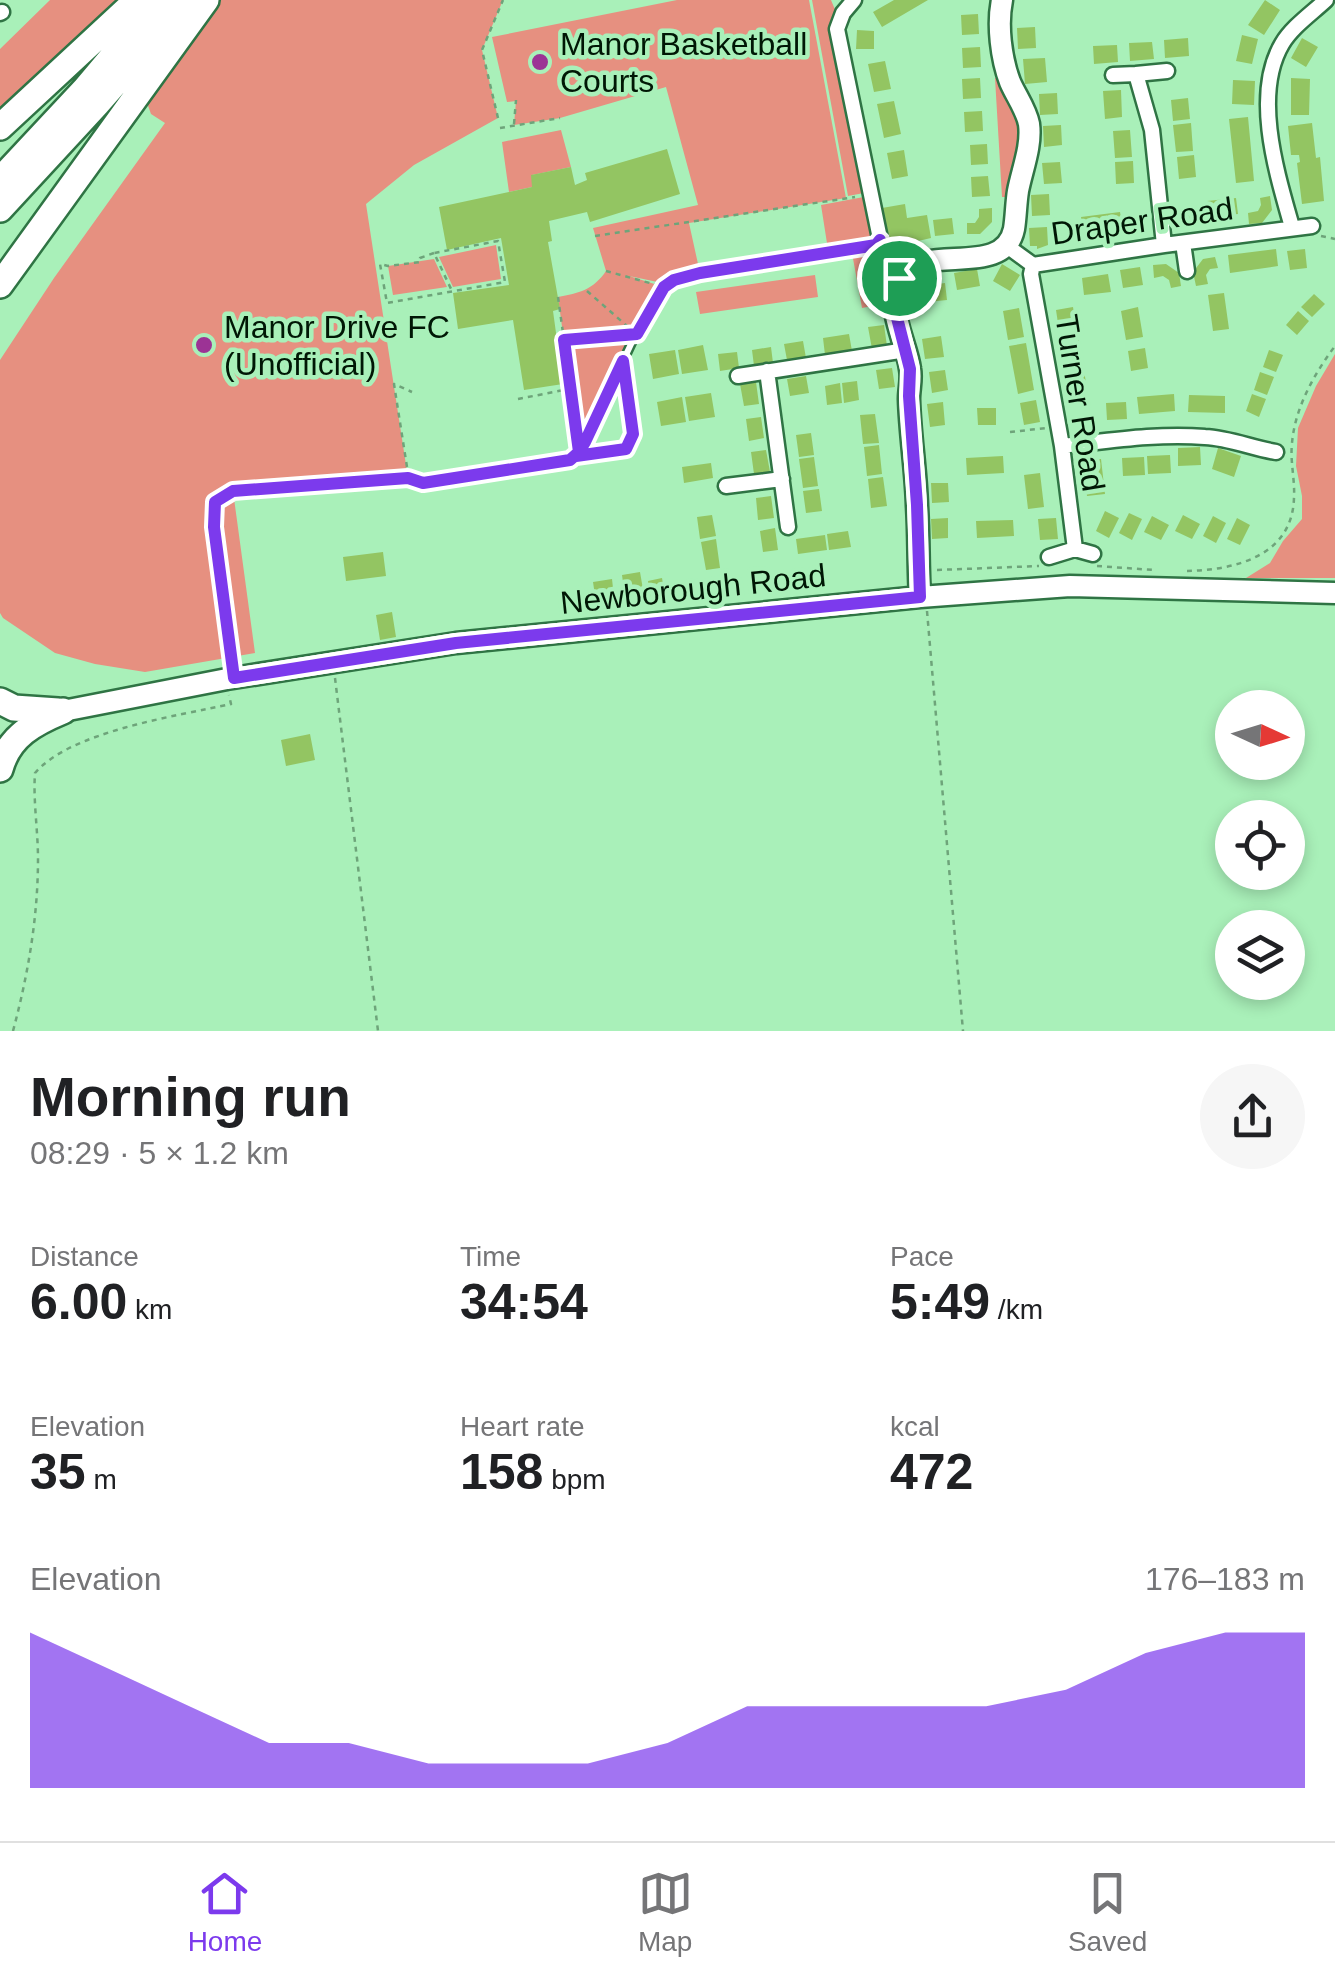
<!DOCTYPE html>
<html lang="en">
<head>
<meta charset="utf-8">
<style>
  :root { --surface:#fff; --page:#f6f6f6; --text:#202124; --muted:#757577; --line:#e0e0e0; --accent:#7c3aed }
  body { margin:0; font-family:Helvetica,sans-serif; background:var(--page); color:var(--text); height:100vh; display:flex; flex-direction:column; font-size:38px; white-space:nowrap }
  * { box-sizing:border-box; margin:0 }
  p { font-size:32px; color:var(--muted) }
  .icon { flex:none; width:55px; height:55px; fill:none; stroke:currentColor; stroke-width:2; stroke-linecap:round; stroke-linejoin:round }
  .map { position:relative; height:1031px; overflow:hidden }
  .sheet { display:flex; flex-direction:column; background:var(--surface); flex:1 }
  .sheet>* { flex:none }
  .needle { width:65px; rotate:94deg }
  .fabs { position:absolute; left:1215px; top:690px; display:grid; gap:20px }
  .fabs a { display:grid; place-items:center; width:90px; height:90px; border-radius:50%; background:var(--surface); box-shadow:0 5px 15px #0003; font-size:50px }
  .pin { position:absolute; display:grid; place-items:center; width:85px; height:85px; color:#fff; margin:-42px; border:5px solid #fff; border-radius:50%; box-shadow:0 2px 10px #0007 }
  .round { display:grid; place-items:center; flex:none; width:105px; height:105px; border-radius:52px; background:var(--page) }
  .head { display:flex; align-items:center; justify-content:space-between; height:170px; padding:0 30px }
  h1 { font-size:55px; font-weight:700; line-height:75px }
  .stats { display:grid; grid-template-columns:repeat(3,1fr); gap:15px; height:170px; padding:10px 30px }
  .stats div { display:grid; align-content:center }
  .stats b { font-size:50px; font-weight:700 }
  .stats small { font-size:28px; font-weight:400 }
  .stats p { font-size:28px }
  .chart { height:280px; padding:20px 30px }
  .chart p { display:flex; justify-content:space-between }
  .chart svg { width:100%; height:180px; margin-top:10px; fill:var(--accent); opacity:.7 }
  .menu { display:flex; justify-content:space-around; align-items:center; height:140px; border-top:2px solid var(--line); background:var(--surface); font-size:28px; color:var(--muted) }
  .menu a { display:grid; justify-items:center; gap:5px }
  .menu .on { color:var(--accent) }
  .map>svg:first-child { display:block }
</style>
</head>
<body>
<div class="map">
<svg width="1335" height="1031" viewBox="0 0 1335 1031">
  <rect width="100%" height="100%" fill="#a9f0b9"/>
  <path fill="#e69080" d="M50 0H122L0 113V49Z
    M219 0H503L482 50 498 118 414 165 366 204 408 478 233 491 255 653 145 672 95 664 55 653 3 618 0 613V360L54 278 165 123 151 114 146 100Z
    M677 0H809L846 198 689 223 700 273 667 284 629 276 664 287 637 334 579 452 558 297C579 293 593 290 606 271L593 228 698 205 666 87 560 118 514 125 516 101 507 102 492 37Z
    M812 0H831L836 12 864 193 848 196Z
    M995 78H998L1018 125 1017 156 1006 197H1002Z
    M561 130 571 167 532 175V187L509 192 502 142Z
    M869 196 890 275 887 303 862 308 852 253 829 256 821 205Z
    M496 245 501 279 453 287 439 257Z
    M434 259 447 287 393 295 388 266Z
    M815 275 818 297 700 314 696 292Z
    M1335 354V578H1246L1270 563 1283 541 1302 519V496L1296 466 1298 428 1316 386Z"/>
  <path fill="#93c562" d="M894 0H928L882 27 873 12Z
    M1265 0 1280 10 1264 35 1248 25Z
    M978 14 979 34 962 35 961 15Z
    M1035 27 1036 48 1018 49 1017 28Z
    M857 30 874 31V49H856Z
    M1242 35 1258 39 1252 64 1236 61Z
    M1188 38 1189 56 1165 58 1164 40Z
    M1302 38 1318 47 1306 67 1291 58Z
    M1152 42 1154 59 1130 61 1129 43Z
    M1117 45 1118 62 1094 64 1093 46Z
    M980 47 981 67 963 68 962 48Z
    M1045 58 1047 82 1025 84 1023 59Z
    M885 61 891 89 874 92 868 64Z
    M980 78 981 98 963 99 962 79Z
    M1291 78 1310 79 1309 115H1291Z
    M1233 80 1255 81 1254 105 1232 104Z
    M1121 90 1122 117 1105 119 1103 91Z
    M1057 93 1058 114 1040 115 1039 94Z
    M1188 98 1190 119 1173 121 1171 100Z
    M894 101 901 134 884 138 877 104Z
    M982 111 983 131 965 132 964 112Z
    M1248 117 1254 181 1236 183 1229 119Z
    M1191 123 1193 151 1176 152 1173 125Z
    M1312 123 1316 158 1320 157 1324 201 1302 204 1297 163 1300 162 1299 155H1291L1288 126Z
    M1061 125 1062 145 1044 147 1043 126Z
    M1130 130 1132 157 1115 158 1113 131Z
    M987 144 988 164 971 165 970 145Z
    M667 149 680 194 590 222 587 212 549 221 552 241 548 242 560 309 553 311 563 384 524 390 513 320 458 329 453 293 509 285 501 238 447 250 439 207 532 187 531 175 571 167 575 185 587 180 585 173Z
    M904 150 908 176 892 179 887 153Z
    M1194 155 1196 177 1179 179 1177 157Z
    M1133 161 1134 183 1116 184 1115 162Z
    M1060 162 1062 183 1044 184 1042 163Z
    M988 176 990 196 972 197 971 177Z
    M1049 194 1050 215 1032 216 1031 195Z
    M1270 196 1272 210 1262 223 1249 224 1248 213 1258 211 1261 205 1260 198Z
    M1236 198 1238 214 1209 217 1207 201Z
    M905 204 907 218 927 215 931 238 888 248 882 208Z
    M1195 206 1197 225 1174 227 1172 209Z
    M992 208V222L980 234H967V223H975L979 217V209Z
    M1120 212 1123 230 1084 235 1081 217Z
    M952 218 954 234 935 236 933 220Z
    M1047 227 1048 245 1037 249V246H1030L1029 228Z
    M1276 249 1278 266 1230 273 1228 255Z
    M1305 249 1307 268 1290 270 1287 251Z
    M1215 257 1218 268 1210 269 1206 275 1208 284 1196 286 1193 272 1203 259Z
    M1002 264 1020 275 1010 291 993 281Z
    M1166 264 1179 273 1181 286 1171 288 1169 280 1163 276 1154 278 1153 265Z
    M1140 267 1143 285 1123 288 1120 270Z
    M977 269 980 286 957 290 954 273Z
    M1108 274 1111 292 1084 295 1082 278Z
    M945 283 947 300 918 303 916 287Z
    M1224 293 1229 329 1213 331 1208 295Z
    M1314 294 1325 304 1312 317 1301 307Z
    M1073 307 1076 327 1059 330 1056 310Z
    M1138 307 1143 337 1126 340 1121 311Z
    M1019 308 1024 337 1008 340 1003 311Z
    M1298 311 1309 321 1297 335 1286 325Z
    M884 325 887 346 872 349 868 327Z
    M849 334 852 351 825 355 823 338Z
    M941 336 944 357 925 359 922 339Z
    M1078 337 1081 357 1064 360 1061 340Z
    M803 341 806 358 787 360 784 344Z
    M1026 343 1034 390 1018 394 1009 346Z
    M703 345 708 370 682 374 678 350Z
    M771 347 773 363 754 366 752 350Z
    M1145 348 1148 368 1131 371 1128 351Z
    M675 350 679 374 653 379 649 354Z
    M1269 350 1283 355 1276 372 1263 367Z
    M737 352 739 368 720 371 718 354Z
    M892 368 895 387 879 389 876 370Z
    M945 370 948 390 932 393 929 372Z
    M1084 370 1087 390 1070 393 1066 373Z
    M1260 372 1274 377 1267 395 1254 390Z
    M806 376 809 393 790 396 787 379Z
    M857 381 859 400 844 403 842 383Z
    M756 382 759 404 744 406 740 384Z
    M840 383 842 403 827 405 825 386Z
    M711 393 715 417 689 421 685 397Z
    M1174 394 1175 411 1139 414 1137 397Z
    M1252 394 1266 399 1259 417 1246 411Z
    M1189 395 1225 396V413L1188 412Z
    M682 397 686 422 661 426 657 402Z
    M1036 400 1040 422 1024 425 1020 403Z
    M943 402 945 425 930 427 927 404Z
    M1126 402 1127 419 1107 420 1106 403Z
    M977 408H996V425H978Z
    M875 414 879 443 863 444 860 415Z
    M761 417 764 438 749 441 746 419Z
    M811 433 814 455 799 457 796 435Z
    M879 445 882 474 867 476 864 447Z
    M1200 447 1201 465 1178 466V448Z
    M1218 448 1241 456 1234 477 1212 469Z
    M766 450 770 472 754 474 751 452Z
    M1170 455 1171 473 1148 474 1147 456Z
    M1003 456 1004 473 967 475 966 458Z
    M814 457 818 486 803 488 799 459Z
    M1144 457 1145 475 1123 476 1122 458Z
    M1101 459 1105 494 1087 496 1083 461Z
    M711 463 713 478 684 483 682 467Z
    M1040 473 1044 507 1028 509 1024 475Z
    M883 477 887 506 871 508 868 479Z
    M931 483H948L949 502 932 503Z
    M819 489 822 511 806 513 803 491Z
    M771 496 774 518 758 520 756 498Z
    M1105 511 1119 518 1109 538 1096 531Z
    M1129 513 1142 519 1132 540 1119 533Z
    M712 515 716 536 700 539 697 517Z
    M1183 515 1200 524 1192 539 1175 531Z
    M1152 516 1169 525 1161 540 1144 532Z
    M1213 516 1226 523 1216 543 1203 536Z
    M948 518V538L932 539 931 519Z
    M1056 518 1058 539 1040 540 1038 519Z
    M1237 518 1250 525 1240 545 1227 539Z
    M1013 520 1014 536 977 538 976 521Z
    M775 528 778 550 763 552 760 531Z
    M848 531 851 547 829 550 827 534Z
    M825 535 827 550 798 554 796 539Z
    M716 539 720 568 706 570 701 542Z
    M383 552 386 576 346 581 343 557Z
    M640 572 645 601 626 604 622 575Z
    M662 578 665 596 651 599 648 581Z
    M612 579 615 606 597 609 593 582Z
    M392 612 396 637 380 640 376 615Z
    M310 734 315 760 286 766 281 740Z"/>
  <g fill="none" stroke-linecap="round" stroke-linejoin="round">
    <g stroke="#2f7444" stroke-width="11">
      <path id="lane" d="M578 455 626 449 632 439 624 362
        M234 676 214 527 215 502 233 491 408 478 423 483 570 461 579 452 585 442 632 342 667 284 700 273 870 246 880 248"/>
    </g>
    <g stroke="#2f7444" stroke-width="19">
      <path id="street" d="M854 0 843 13 837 29 885 263 892 273 899 278
        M0 13 2 12
        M1136 74 1167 71
        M1113 75 1136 74 1152 130 1164 245
        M1292 227C1277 174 1252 95 1282 44 1292 27 1311 14 1326 0
        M1183 243 1187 271
        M1007 246 1033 265 1164 245 1312 226
        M1033 265 1031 274 1062 446 1075 549
        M767 371 788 527
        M738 376 906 350
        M1062 446C1109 441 1157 433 1205 437 1229 438 1252 448 1276 452
        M726 486 782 479
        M1049 557 1075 549 1093 554"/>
    </g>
    <g stroke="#2f7444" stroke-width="25">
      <path id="secondary" d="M920 597C918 567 919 536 917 506 916 470 910 435 909 399 909 389 912 379 910 369 907 343 881 299 902 274 928 244 1004 278 1014 229 1016 217 1016 203 1018 191 1022 170 1032 146 1029 124 1026 109 1016 96 1010 82 1001 58 997 25 1002 0
        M63 711 227 679 456 643 920 597 1070 586 1335 593"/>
    </g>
    <g stroke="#2f7444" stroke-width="30">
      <path id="highway" d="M0 127 137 0
        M0 180 85 89 160 0
        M0 209 97 104 188 0
        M0 285 206 0
        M0 701 14 708 58 711
        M0 769C9 736 34 723 63 711"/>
    </g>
    <path stroke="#6ea47a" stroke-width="2.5" stroke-dasharray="5 5" stroke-linecap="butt" d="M498 118 482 50 503 0
      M514 124 516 100
      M500 128 560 118
      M595 236 855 197
      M1321 236 1335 239
      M434 253 420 258V262L388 266 380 264 387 303 505 282 498 241 434 253 452 291 453 293
      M606 271 657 285
      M587 291 627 326
      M558 297 577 434
      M564 340 625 335
      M518 399 569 389
      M1010 432 1047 428
      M407 467 394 384 412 392
      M1097 566 1154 570
      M937 570 1039 566
      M1187 571C1235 570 1293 556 1294 497 1295 479 1290 462 1292 443 1295 408 1314 374 1335 346
      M927 611 963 1031
      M335 678 378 1031
      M13 1031C28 975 38 917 38 859 38 830 33 801 35 773 71 731 177 716 231 704L229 695"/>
    <use href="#lane" stroke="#fff" stroke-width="6"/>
    <use href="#street" stroke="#fff" stroke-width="14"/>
    <use href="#secondary" stroke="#fff" stroke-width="20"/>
    <use href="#highway" stroke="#fff" stroke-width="25"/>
  </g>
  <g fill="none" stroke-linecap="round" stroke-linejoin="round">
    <g stroke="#fff" stroke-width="20">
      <path id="route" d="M899 278C885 268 883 256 880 240L876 245 870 246 700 273 674 280 664 287 637 334 564 340 579 452 576 456 626 449 633 434 623 361 585 442 579 452 570 460 423 483 408 478 233 491 215 502 214 527 234 678 456 643 920 597 917 505 909 396 910 369 895 310V291L899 278"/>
    </g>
    <use href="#route" stroke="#7c3aed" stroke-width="12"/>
  </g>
  <g fill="#9c3395" stroke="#a9f0b9" stroke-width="4">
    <circle cx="540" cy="62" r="10"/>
    <circle cx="204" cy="345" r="10"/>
  </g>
  <g text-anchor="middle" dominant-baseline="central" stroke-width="9" stroke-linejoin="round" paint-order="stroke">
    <g font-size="32" fill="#001705" stroke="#a9f0b9" text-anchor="start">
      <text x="560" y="44">Manor Basketball<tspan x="560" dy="37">Courts</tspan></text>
      <text x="224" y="327">Manor Drive FC<tspan x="224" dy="37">(Unofficial)</tspan></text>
    </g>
    <g font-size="32" fill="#001705" stroke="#a9f0b9">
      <text transform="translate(1142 221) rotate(-8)">Draper Road</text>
      <text transform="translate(1080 403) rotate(81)">Turner Road</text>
      <text transform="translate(693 589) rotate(-6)">Newborough Road</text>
    </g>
  </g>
</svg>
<div class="fabs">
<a><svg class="needle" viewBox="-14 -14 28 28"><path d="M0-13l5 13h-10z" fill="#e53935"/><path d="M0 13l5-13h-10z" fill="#757577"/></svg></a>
<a><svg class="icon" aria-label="locate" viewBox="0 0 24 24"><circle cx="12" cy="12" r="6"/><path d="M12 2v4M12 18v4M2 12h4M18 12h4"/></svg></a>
<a><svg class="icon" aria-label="layers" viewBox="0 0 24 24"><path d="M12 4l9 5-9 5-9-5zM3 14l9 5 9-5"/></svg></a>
</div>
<div class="pin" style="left:899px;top:278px;background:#1e9e55"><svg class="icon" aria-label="arrive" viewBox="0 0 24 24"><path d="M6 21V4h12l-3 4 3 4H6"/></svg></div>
</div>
<section class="sheet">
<div class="head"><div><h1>Morning run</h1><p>08:29 · 5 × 1.2 km</p></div><a class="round"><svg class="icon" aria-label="share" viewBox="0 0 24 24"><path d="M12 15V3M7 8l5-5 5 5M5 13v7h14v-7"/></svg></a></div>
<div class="stats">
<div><p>Distance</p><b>6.00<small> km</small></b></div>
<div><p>Time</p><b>34:54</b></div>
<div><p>Pace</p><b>5:49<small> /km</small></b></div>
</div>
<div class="stats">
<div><p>Elevation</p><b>35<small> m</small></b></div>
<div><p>Heart rate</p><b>158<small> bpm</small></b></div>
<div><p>kcal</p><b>472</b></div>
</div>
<div class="chart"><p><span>Elevation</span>176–183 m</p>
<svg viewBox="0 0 160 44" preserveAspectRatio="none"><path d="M0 44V6L10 15L20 24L30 33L40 33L50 38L60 38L70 38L80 33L90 24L100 24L110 24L120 24L130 20L140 11L150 6L160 6V44z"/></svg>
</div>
</section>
<nav class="menu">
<a class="on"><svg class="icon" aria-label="home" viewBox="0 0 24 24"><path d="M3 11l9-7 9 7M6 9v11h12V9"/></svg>Home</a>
<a><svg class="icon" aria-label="map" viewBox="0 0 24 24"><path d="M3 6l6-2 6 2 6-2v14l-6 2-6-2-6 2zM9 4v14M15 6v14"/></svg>Map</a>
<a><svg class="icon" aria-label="saved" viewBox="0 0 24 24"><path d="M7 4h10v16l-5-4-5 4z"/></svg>Saved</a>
</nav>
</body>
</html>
